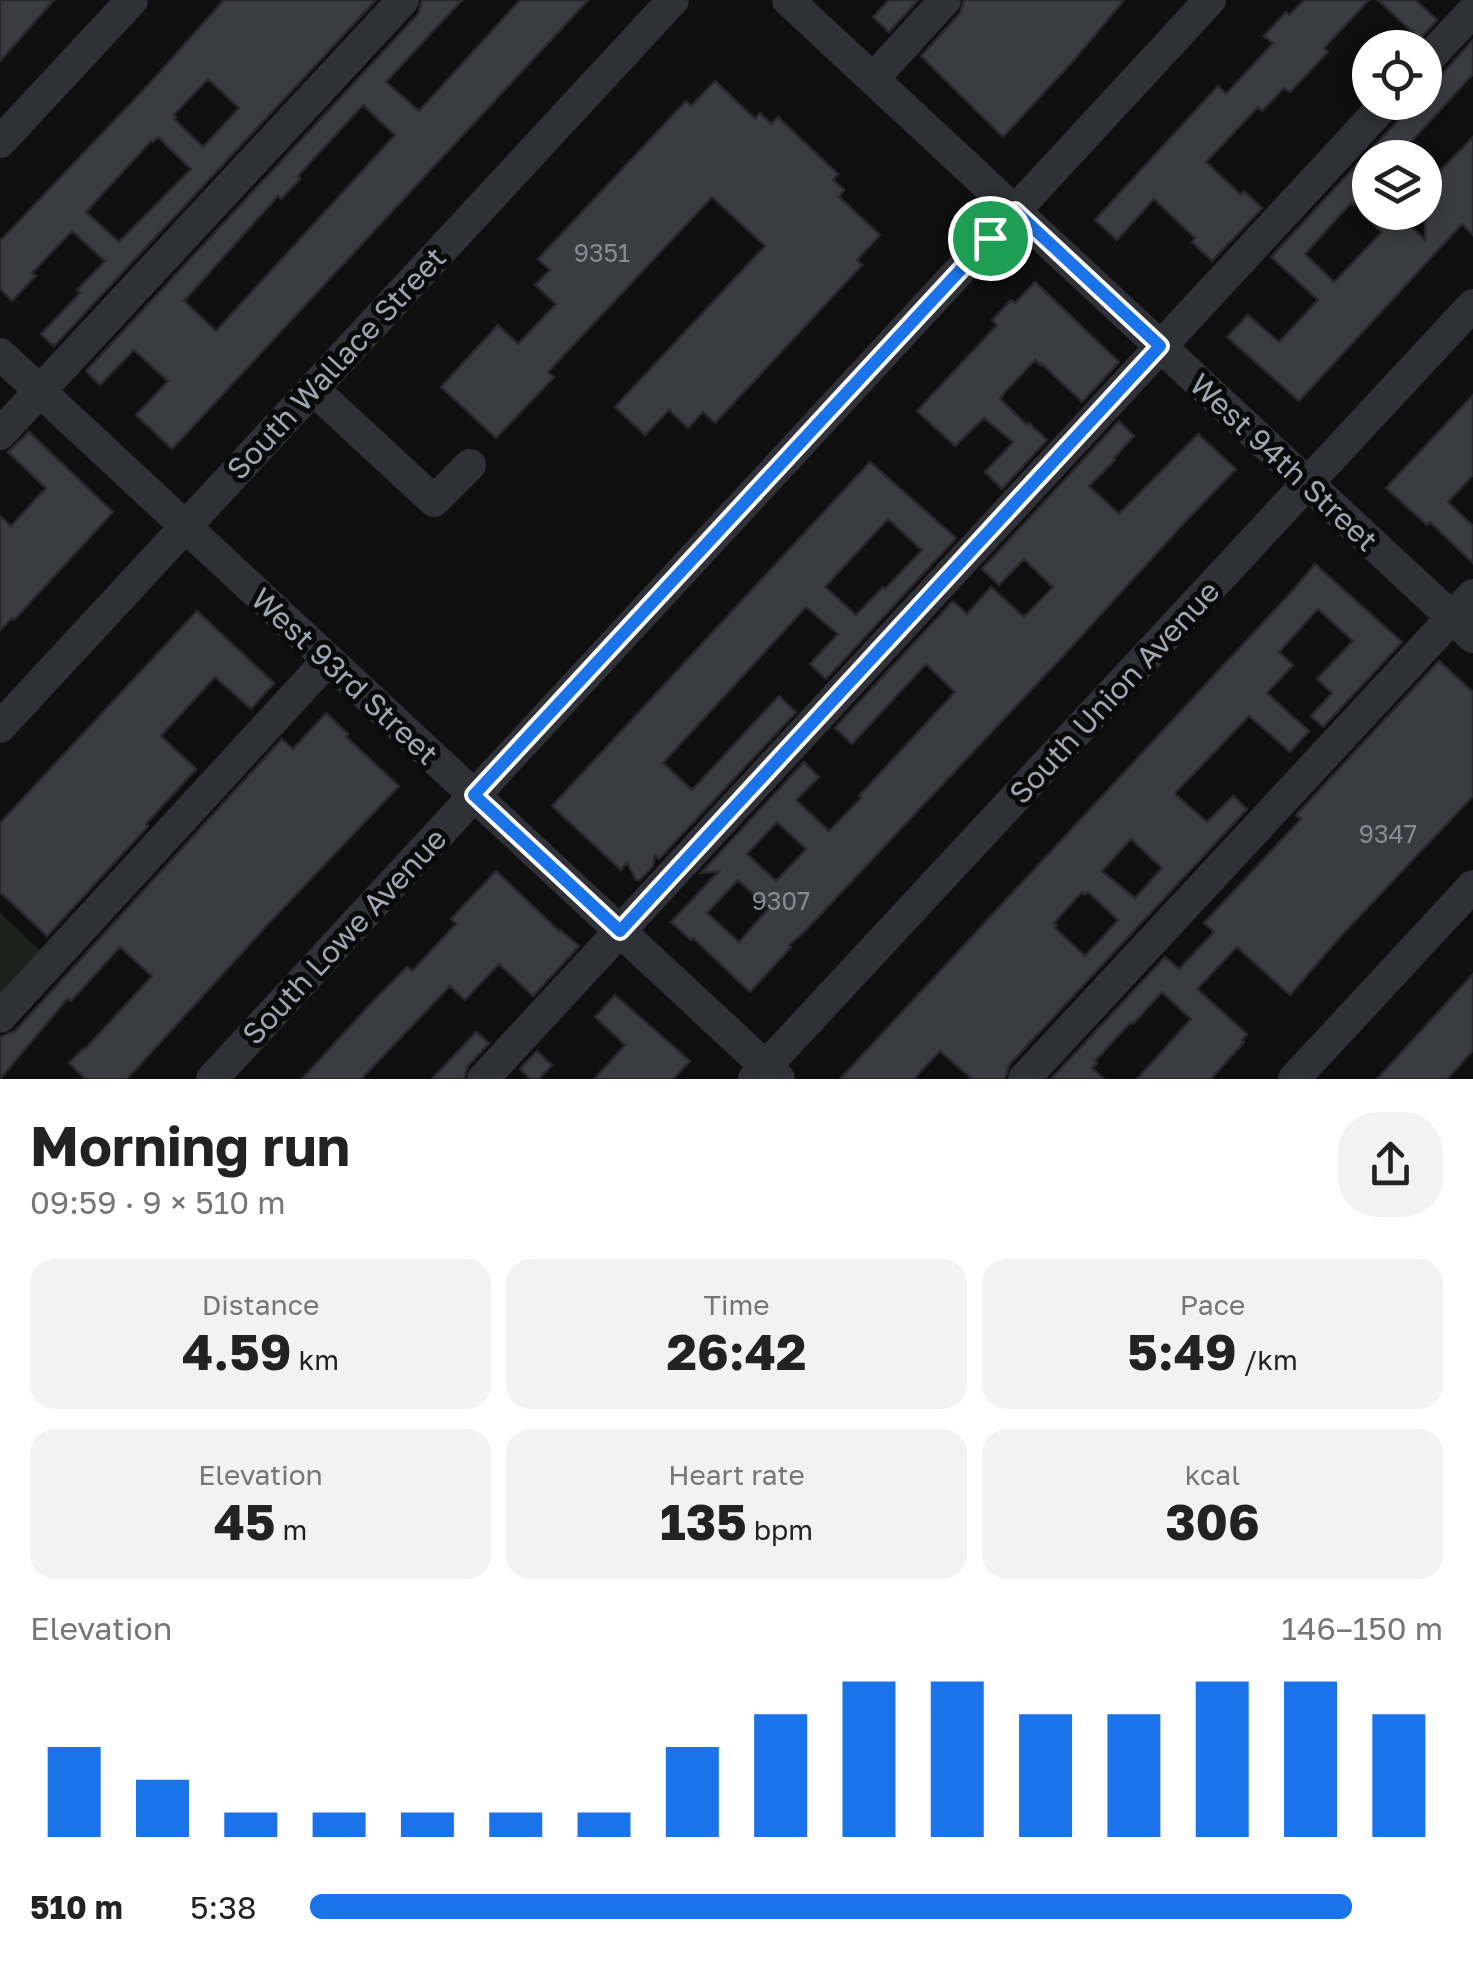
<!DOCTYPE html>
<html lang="en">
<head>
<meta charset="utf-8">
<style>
  :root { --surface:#fff; --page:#f2f2f2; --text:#222; --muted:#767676; --accent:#1a73e8 }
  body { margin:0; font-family:"Golos Text",sans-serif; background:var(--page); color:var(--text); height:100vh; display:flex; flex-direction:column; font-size:38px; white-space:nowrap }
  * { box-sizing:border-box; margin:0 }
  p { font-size:32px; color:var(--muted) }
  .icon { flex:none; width:55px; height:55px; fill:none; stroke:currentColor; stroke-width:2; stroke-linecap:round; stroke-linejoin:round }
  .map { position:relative; height:1079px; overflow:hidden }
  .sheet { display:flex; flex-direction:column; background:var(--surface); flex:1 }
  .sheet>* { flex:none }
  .fabs { position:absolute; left:1352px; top:30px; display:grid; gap:20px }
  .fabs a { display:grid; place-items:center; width:90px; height:90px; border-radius:50%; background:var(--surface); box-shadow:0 5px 15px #0003; font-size:50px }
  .pin { position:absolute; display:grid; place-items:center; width:85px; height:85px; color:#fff; margin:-42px; border:5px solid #fff; border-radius:50%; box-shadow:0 2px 10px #0007 }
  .round { display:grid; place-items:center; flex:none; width:105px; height:105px; border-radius:40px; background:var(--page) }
  .head { display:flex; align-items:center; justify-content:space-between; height:170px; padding:0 30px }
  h1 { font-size:55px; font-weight:700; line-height:75px }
  .figures { display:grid; grid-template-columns:repeat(3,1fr); gap:15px; height:170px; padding:10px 30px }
  .figures div { display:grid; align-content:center; border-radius:25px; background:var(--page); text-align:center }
  .figures b { font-size:50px; font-weight:700 }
  .figures small { font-size:28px; font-weight:400 }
  .figures p { font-size:28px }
  .chart { height:280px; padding:20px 30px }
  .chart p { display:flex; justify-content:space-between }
  .chart svg { width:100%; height:180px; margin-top:10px; stroke:var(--accent); stroke-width:6 }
  ul { padding:0 30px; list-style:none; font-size:32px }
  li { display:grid; grid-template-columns:160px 120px 1fr; align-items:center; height:75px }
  li i { height:25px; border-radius:12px; background:var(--accent) }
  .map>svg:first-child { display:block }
</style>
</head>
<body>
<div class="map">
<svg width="1473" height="1079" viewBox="0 0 1473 1079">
  <rect width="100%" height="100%" fill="#0f0f10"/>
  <path fill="#1b231c" d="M0 913 45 955 0 1003Z"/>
  <path fill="#3b3c41" stroke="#29292d" stroke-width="2.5" fill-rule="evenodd" d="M0 0H54L0 61Z
    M224 0H376L54 346 41 334 80 293 77 290 105 261 72 231 32 273 36 276 12 301 0 289V241L149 84ZM208 79 239 108 203 147 174 119 176 117 174 115ZM158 137 191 169 119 242 86 212 151 141 153 142Z
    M422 0H462L386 82 419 111 520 0H588L172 449 136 415 168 381 134 350 100 385 86 371 418 14ZM363 105 395 135 216 331 184 301 278 196 281 199 300 179 298 176Z
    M889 0H918L889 32 873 17Z
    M964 0H1124L1074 60 1003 137 921 56 960 13Z
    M1304 0H1369L1324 48 1328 52 1290 92 1284 88 1262 111 1258 107 1206 162 1241 195 1244 191 1262 208 1212 261 1192 242 1195 238 1154 199 1117 240 1095 220 1218 86 1226 94 1273 43 1264 36 1286 12 1289 15Z
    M1378 0H1416L1437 20 1420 39Z
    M1473 40V74L1410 143 1440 171 1473 137V235L1462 224 1299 401 1227 337 1248 315 1279 342 1318 300 1271 257 1402 116 1408 102H1425V85L1440 76ZM1370 158H1425V240L1396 212H1361L1382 232 1334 282 1305 254 1351 203 1353 205 1370 187Z
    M715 81 755 119 760 113 771 124 778 117 838 174 833 180 844 190 839 197 880 235 857 260 862 265 715 423 703 412 688 428 669 410 645 435 615 407 765 246 712 197 548 372 554 377 496 438 441 387 498 325 518 344 556 304 535 285 550 270 538 259 686 101 691 106Z
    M1035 282 1119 362 1082 402 1041 363 1040 365 1035 360 1005 392 1000 399 1027 425 1029 423 1047 440 1002 489 985 472 1013 442 984 418 955 446 917 411 997 325 992 320 1011 300 1015 303Z
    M1473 395V475L1448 502 1473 526V563L1430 522 1427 525 1386 488Z
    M1119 421 1134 436 1114 458 1115 460 1089 486 1119 514 1198 434 1236 469 1185 522 1064 655 803 933 789 945 791 947 750 992 693 938 691 940 671 922 719 871 701 873 804 762 819 777 796 800 829 831 861 798 859 796 955 692 926 664 852 744 835 728 953 601 967 614 991 587 1024 617 1053 587 1024 559 999 585 982 569ZM777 822 806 849 776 881 747 854ZM738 880 769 908 739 942 707 913Z
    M29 432 113 512 14 620 12 618 0 630V516L11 526 46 488 8 452Z
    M870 462 956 538 826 679 810 664 838 634 806 607 663 763 692 790 779 696 796 712 659 859 655 855 653 866 640 880H636L627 862 621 870 552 806ZM888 519 922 550 885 589 883 587 856 615 825 587Z
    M1315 564 1402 642 1323 727 1311 716 1332 693 1317 679 1353 641 1318 609 1279 652 1293 665 1267 693 1309 731 1290 752 1249 716 1176 792V795L1207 822 1233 796 1247 809 1009 1065 1005 1079H972L940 1051 914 1079H840L1295 588ZM1131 839 1162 868 1135 898 1102 871ZM1082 892 1085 895 1088 892 1118 920 1085 956 1055 928 1057 925 1054 923Z
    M197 611 274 683 251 709 215 677 161 736 196 769 146 824 148 826 47 936 0 892V823Z
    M1439 661 1473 692V796L1340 937 1290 995 1237 947 1197 989 1247 1034 1242 1040 1244 1042 1211 1079H1137L1191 1019 1162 992 1133 1024 1131 1022 1095 1061 1097 1063 1092 1068 1104 1079H1051L1165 957 1179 969 1214 932 1204 923 1301 819 1296 815Z
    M326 713 348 734 346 737 399 786 270 922 127 1079H85L69 1063 84 1048 85 1049 152 976 120 947 71 1001 68 998 0 1079V1037L15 1031 282 739 293 749Z
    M496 871 559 931 560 930 579 946 533 996 499 964 465 1000 450 986 361 1079H302L374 1000 407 967 412 971 456 924 451 919Z
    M1473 974V1050L1461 1064 1447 1079H1377Z
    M615 995 690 1061 673 1079H594L625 1045 595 1017Z
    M476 1032 489 1043 468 1066 464 1079H432Z
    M537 1051 552 1065 539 1079H530L520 1069Z"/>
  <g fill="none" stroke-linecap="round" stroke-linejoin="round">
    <path stroke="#303136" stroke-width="32" d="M788 0 1473 637
      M1425 62 1473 11
      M873 79 945 0
      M0 142 132 0
      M0 354 779 1079
      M313 389 434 501 470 465
      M0 434 403 0
      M0 727 673 0
      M0 1017 328 660
      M212 1079 1210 0
      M483 1079 1387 102
      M754 1079 1473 305
      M1024 1079 1473 595
      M1294 1079 1473 886"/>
  </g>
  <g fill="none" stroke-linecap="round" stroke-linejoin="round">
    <g stroke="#fff" stroke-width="20">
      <path id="route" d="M1015 211 1160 346 620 931 474 795Z"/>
    </g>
    <use href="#route" stroke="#1a73e8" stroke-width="12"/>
  </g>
  <g text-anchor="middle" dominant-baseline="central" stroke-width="10" stroke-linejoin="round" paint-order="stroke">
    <g font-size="25" fill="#868c96">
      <text x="602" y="252">9351</text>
      <text x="1388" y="833">9347</text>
      <text x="781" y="900">9307</text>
    </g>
    <g font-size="30" fill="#9fa6b2" stroke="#0a0a0b">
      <text transform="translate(336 363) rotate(-47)">South Wallace Street</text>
      <text transform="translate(1284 462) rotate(43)">West 94th Street</text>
      <text transform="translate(345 676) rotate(43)">West 93rd Street</text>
      <text transform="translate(1114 692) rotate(-47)">South Union Avenue</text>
      <text transform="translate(344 936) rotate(-47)">South Lowe Avenue</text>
    </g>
  </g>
</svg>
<div class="fabs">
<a><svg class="icon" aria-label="locate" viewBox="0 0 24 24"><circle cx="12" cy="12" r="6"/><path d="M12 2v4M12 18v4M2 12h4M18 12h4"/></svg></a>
<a><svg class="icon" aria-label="layers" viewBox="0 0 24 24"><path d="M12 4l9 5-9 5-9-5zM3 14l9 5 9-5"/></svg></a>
</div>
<div class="pin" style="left:990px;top:238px;background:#1e9e55"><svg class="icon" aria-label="arrive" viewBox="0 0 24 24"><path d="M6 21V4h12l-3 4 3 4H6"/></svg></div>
</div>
<section class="sheet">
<div class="head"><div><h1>Morning run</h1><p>09:59 · 9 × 510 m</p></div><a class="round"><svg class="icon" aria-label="share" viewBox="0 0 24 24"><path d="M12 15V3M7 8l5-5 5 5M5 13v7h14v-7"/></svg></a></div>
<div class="figures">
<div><p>Distance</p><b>4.59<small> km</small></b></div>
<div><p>Time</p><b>26:42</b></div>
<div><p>Pace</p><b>5:49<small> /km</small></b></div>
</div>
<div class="figures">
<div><p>Elevation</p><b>45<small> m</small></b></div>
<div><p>Heart rate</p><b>135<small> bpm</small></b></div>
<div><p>kcal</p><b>306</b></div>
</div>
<div class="chart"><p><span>Elevation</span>146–150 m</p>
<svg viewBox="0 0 160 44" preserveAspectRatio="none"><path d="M5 44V22M15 44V30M25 44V38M35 44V38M45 44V38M55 44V38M65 44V38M75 44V22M85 44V14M95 44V6M105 44V6M115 44V14M125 44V14M135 44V6M145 44V6M155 44V14"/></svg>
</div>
<ul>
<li><b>510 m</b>5:38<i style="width:92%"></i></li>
</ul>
</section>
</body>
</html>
